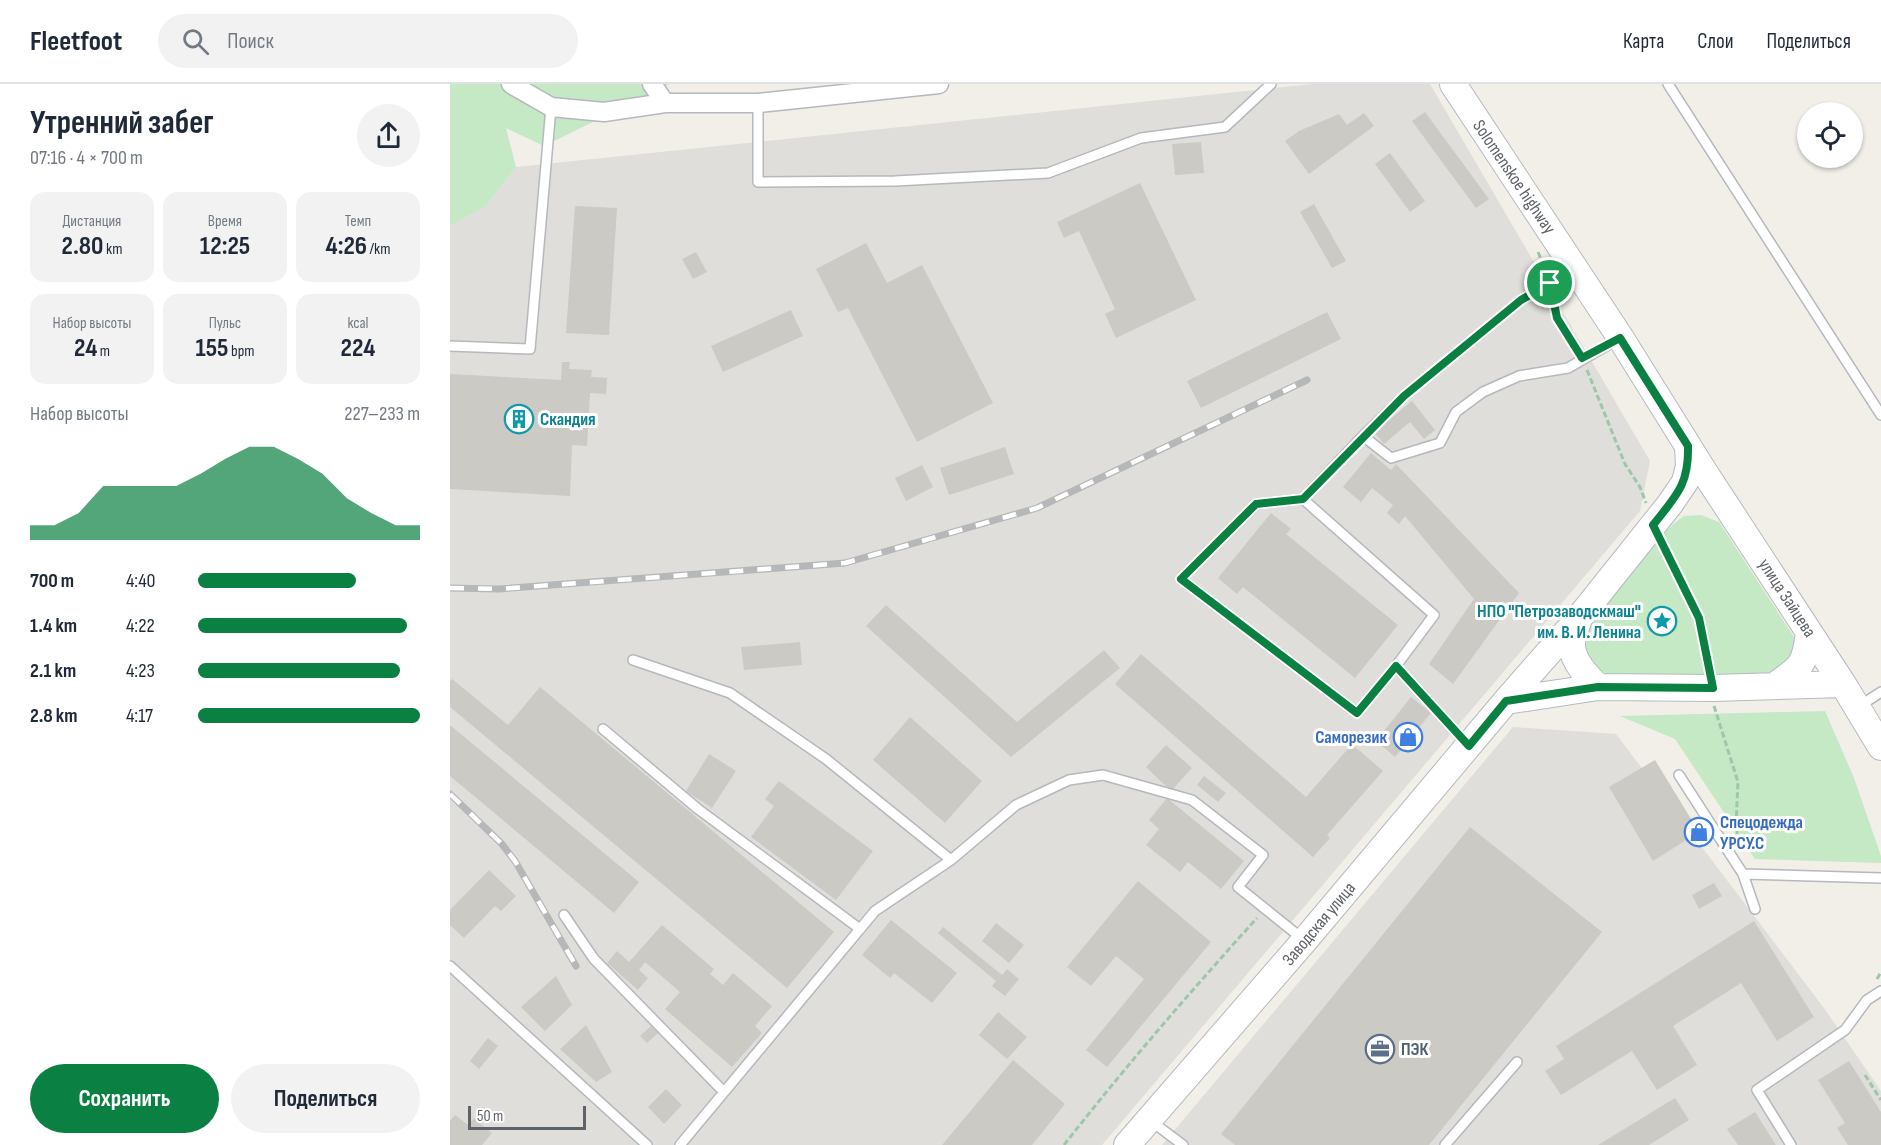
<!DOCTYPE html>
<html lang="ru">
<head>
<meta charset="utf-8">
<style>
  :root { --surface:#fff; --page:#f2f2f3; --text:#1f2937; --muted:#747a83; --line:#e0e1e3; --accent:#0b8043 }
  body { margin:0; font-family:"Sofia Sans Condensed",sans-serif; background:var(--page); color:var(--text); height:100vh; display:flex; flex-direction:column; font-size:22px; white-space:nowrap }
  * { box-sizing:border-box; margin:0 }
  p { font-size:20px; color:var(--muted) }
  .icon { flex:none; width:33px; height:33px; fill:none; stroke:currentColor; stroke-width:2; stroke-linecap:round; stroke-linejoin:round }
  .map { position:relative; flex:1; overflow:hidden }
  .panel { display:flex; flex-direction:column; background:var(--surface); width:450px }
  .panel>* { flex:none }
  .fabs { position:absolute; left:1347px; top:18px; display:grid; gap:12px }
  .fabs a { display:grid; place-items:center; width:66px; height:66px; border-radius:50%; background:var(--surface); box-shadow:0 2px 4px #0004; font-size:30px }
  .scale { position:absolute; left:18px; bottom:15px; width:118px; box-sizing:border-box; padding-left:6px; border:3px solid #5f6368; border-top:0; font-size:16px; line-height:21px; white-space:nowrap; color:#5f6368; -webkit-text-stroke:4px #fff; paint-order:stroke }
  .pin { position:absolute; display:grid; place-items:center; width:51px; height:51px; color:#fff; margin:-26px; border:3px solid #fff; border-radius:50%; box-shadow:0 2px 6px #0007 }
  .round { display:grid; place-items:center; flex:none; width:63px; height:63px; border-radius:32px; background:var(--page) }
  .overview { display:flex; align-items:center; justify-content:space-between; height:102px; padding:0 30px }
  h1 { font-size:33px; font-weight:700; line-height:45px }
  .metrics { display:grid; grid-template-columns:repeat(3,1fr); gap:9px; height:102px; padding:6px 30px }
  .metrics div { display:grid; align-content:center; border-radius:15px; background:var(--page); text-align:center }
  .metrics b { font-size:26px; font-weight:700 }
  .metrics small { font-size:16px; font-weight:400 }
  .metrics p { font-size:16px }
  .chart { height:168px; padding:12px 30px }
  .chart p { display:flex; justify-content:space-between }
  .chart svg { width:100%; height:108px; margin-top:6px; fill:var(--accent); opacity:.7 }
  .cta { display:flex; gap:12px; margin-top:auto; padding:12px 30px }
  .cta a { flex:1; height:69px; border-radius:36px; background:var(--accent); color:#fff; font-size:24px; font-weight:700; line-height:69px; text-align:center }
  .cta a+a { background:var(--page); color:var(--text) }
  ul { padding:0 30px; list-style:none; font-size:20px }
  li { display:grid; grid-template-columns:96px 72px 1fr; align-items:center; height:45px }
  li i { height:15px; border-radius:8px; background:var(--accent) }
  header { display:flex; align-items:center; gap:36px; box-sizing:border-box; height:84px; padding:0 30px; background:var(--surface); border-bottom:2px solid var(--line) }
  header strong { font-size:28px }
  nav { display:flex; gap:33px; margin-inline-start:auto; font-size:21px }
  .search { width:420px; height:54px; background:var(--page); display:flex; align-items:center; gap:15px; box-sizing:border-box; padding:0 21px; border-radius:33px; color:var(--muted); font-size:22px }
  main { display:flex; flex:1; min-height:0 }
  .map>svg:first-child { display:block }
</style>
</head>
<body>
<header>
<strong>Fleetfoot</strong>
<div class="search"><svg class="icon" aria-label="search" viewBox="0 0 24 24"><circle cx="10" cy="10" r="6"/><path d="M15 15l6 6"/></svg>Поиск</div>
<nav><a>Карта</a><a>Слои</a><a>Поделиться</a></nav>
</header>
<main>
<section class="panel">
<div class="overview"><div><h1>Утренний забег</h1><p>07:16 · 4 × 700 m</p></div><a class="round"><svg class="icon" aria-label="share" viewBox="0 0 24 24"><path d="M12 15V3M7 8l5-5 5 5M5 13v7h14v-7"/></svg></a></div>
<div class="metrics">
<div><p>Дистанция</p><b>2.80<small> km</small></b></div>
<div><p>Время</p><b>12:25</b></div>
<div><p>Темп</p><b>4:26<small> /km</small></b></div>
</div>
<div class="metrics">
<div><p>Набор высоты</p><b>24<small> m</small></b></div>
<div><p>Пульс</p><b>155<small> bpm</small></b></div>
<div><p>kcal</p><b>224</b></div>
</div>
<div class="chart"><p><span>Набор высоты</span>227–233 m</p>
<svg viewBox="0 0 160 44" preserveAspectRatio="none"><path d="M0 44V38L10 38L20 33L30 22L40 22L50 22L60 22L70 17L80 11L90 6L100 6L110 11L120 17L130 27L140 33L150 38L160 38V44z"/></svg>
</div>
<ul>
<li><b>700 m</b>4:40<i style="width:71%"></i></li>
<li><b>1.4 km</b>4:22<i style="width:94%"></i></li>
<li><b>2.1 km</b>4:23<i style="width:91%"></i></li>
<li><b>2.8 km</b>4:17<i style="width:100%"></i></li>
</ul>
<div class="cta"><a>Сохранить</a><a>Поделиться</a></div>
</section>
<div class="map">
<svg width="1431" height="1061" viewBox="0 0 1431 1061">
  <rect width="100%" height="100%" fill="#f1efe8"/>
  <path fill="#e0deda" d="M863 0H980L1200 377 1190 427 652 1061H0V142L35 123 66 83Z
    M1063 643 1166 650 1374 924 1431 1007V1061H712Z"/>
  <path fill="#c5e8c5" d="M0 0H220L94 62 56 44 66 83 35 123 0 142Z
    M1251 431 1269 438 1344 553C1346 576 1337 579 1320 591L1158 590C1132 579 1132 564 1136 539L1222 441 1234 432Z
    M1375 627 1404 694 1431 772V779L1305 775 1225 655 1170 632Z"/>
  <path fill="#cccac5" d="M975 28 1039 115 1026 124 962 37Z
    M914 29 924 42 859 90 835 57 849 47 889 30 897 41Z
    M751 58 754 89 725 91 722 60Z
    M940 69 975 117 960 128 925 80Z
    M690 99 746 216 666 254 655 230 665 225 629 147 614 154 607 138Z
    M864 120 896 177 882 184 850 128Z
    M125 122 167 124 159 251 116 249Z
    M416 159 437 199 472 181 543 319 467 358 398 224 388 228 366 185Z
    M246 168 257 188 243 195 232 175Z
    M341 226 353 252 273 288 261 262Z
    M877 228 891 255 751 324 737 297Z
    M112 278H120L119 285 142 286 141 293 157 294 156 310 140 309 137 362 122 361 120 412 0 405V290L111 296Z
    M962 317 985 346 974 355 960 338 934 360 924 348Z
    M555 363 564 390 499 411 490 384Z
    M921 369 941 386 946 380 1069 509 1003 600 979 580 1024 515 955 432 949 440 937 429 943 421 922 404 911 418 893 403Z
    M472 381 483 403 456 417 445 394Z
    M821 429 841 445 836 450 948 541 905 594 793 503 787 510 768 494Z
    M436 521 567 638 654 566 670 584 561 673 416 542Z
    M350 558 352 581 294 586 291 563Z
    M691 570 856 713 902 660 933 687 877 751 880 754 863 773 665 600Z
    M2 595 58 641 90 603 384 848 337 904 0 623V598Z
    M961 613 981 629 945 673 926 657Z
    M460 633 532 697 495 739 423 676Z
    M0 641 189 798 164 829 0 692Z
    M716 661 742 684 721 707 696 683Z
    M259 670 286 687 262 724 236 707Z
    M1205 676 1249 748 1203 777 1159 703Z
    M754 692 776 709 768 718 747 701Z
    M329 697 423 767 386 816 301 753 324 722 315 715Z
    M717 714 794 777 771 805 738 778 730 788 696 761 709 745 699 736Z
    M1020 743 1152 848 979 1061H785L771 1050Z
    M39 786 66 812 51 827 45 822 14 854 0 841V826Z
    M688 797 761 858 657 983 636 966 694 895 666 872 641 902 617 883Z
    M1264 799 1272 812 1249 825 1242 811Z
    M441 836 507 889 482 919 444 889 440 894 412 871Z
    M1304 837 1364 933 1327 957 1291 899 1223 942 1247 981 1207 1006 1182 967 1111 1011 1095 987 1114 975 1106 962Z
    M546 839 574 861 559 879 532 857Z
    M212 841 264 885 260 890 273 901 283 889 322 922 305 942 312 949 282 983 215 925 230 908 195 878 189 886 198 894 188 906 157 879 167 867 179 878Z
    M493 843 552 891 557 885 569 895 555 912 542 902 546 897 488 849Z
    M106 892 122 921 95 947 71 923Z
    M548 928 577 953 557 975 529 951Z
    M136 941 162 988 146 998 110 965Z
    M201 942 208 949 197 959 190 952Z
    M38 954 48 962 29 985 20 977Z
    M563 976 615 1020 582 1061H492Z
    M1399 977 1431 1028V1061H1398L1387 1044 1395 1039 1368 996Z
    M216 1005 232 1021 214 1040 198 1023Z
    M1225 1014 1239 1036 1199 1061H1148Z
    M1305 1028 1326 1061H1288L1277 1045Z
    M5 1031 18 1041 24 1034 42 1049 32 1061H0V1037Z"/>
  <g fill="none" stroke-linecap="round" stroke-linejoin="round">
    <g stroke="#b5b8bc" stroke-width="12">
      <path id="lane" d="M1218 0 1431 331
        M308 19V98L445 97 598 89 691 54 775 43 821 0
        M0 262 80 265 101 23
        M913 352 954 312 1071 216 1123 183
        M853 415 913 352 941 374 990 359 1006 328 1033 308 1069 292 1118 284 1170 254
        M183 576 280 609 376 675 501 776
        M946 582 984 531 853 415 806 420 731 495 907 629 946 582 1017 660
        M1408 623 1431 608
        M153 645 248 725 410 845
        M1229 691 1293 790 1305 825
        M1293 790 1431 794
        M114 831 144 875 274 1008
        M0 882 197 1061
        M701 1037 733 1061
        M230 1061 425 827 501 776 566 721 619 696 653 691 742 716 813 771 788 803 854 856
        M995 1061 1067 978
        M1341 1061 1307 1006 1395 946 1417 916 1431 907"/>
    </g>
    <g stroke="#b5b8bc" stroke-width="21">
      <path id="street" d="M61 0 101 23 154 28 215 19H308L489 0
        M202 0 215 19"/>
    </g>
    <g stroke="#b6babf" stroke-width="28">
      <path id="secondary" d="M1003 0 1170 253 1253 386 1393 600 1431 663
        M1129 534C1127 542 1121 554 1122 562 1123 578 1138 593 1148 603
        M1324 602C1351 583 1355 582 1359 548
        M1056 617 1148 603 1263 604 1393 600
        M677 1061 855 856 1056 617 1129 534 1220 420 1235 398 1239 382 1238 362"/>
    </g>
    <path stroke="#9cc7a9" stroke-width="3" stroke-dasharray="6 3" stroke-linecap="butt" d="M1088 168 1096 187
      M1102 211 1107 234 1127 267
      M1137 286 1175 380 1190 403 1196 419
      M1212 462 1249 534 1259 583
      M1264 622 1288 698 1286 741 1288 759
      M1427 895 1431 888
      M1415 991 1431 1016
      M614 1061C675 983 740 908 807 834"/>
    <use href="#lane" stroke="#fff" stroke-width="9"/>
    <use href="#street" stroke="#fff" stroke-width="18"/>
    <use href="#secondary" stroke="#fff" stroke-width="26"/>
    <g stroke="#b6b7b8" stroke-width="7">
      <path id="rail" d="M0 504 49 505 395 479 587 424 857 296
        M0 710 51 759 65 777 126 882"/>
    </g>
    <use href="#rail" stroke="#fff" stroke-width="4.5" stroke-dasharray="14" stroke-linecap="butt"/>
  </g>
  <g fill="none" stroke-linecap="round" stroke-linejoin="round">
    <g stroke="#fff" stroke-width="12">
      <path id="route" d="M1100 199 1107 234 1132 274 1170 254 1238 362C1239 401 1226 412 1203 441L1249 534 1263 604 1148 603 1056 617 1019 662 946 582 907 629 731 495 806 420 853 415 954 312 1071 216Z"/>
    </g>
    <use href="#route" stroke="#0b8043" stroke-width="8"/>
  </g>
  <defs>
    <g id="building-ring" transform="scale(1.5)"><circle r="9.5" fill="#fff" stroke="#0f9aa8" stroke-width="1.5"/><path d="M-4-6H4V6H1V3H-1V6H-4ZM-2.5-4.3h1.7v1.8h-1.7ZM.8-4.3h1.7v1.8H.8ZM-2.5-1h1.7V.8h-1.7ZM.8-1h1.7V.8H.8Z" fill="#0f9aa8"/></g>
    <g id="sight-ring" transform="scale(1.5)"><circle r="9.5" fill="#fff" stroke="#0f9aa8" stroke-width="1.5"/><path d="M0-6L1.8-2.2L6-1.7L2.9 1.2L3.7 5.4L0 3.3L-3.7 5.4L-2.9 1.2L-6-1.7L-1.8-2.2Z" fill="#0f9aa8"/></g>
    <g id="shop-ring" transform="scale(1.5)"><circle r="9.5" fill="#fff" stroke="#3f7fe0" stroke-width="1.5"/><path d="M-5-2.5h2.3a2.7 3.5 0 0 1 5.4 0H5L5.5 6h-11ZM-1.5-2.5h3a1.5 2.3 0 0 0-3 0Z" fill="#3f7fe0"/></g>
    <g id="office-ring" transform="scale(1.5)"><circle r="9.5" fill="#fff" stroke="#5c6f8a" stroke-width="1.5"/><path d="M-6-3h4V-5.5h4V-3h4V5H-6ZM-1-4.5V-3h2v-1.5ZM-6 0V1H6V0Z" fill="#5c6f8a"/></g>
  </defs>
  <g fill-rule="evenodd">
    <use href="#building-ring" x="69" y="335"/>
    <use href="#sight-ring" x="1212" y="537"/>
    <use href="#shop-ring" x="958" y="653"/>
    <use href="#shop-ring" x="1249" y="748"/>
    <use href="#office-ring" x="930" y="965"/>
  </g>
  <g text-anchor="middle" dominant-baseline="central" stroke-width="6" stroke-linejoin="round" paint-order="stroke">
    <g font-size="18" fill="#5f6368" stroke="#fff">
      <text transform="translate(1064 93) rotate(56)">Solomenskoe highway</text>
      <text transform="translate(1337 514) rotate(57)">улица Зайцева</text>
      <text transform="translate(869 840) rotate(-50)">Заводская улица</text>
    </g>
    <g font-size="18" font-weight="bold" fill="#0d838f" stroke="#fff" text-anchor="start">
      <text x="90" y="335">Скандия</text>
      <text x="1191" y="527" text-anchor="end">НПО "Петрозаводскмаш"<tspan x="1191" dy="21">им. В. И. Ленина</tspan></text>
    </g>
    <g font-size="18" font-weight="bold" fill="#366cbe" stroke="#fff" text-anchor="end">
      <text x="937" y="653">Саморезик</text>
      <text x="1270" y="738" text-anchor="start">Спецодежда<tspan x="1270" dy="21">УРСУ.С</tspan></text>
    </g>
    <g font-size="18" font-weight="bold" fill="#4e5e75" stroke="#fff" text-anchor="start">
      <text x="951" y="965">ПЭК</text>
    </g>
  </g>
</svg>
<div class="fabs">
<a><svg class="icon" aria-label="locate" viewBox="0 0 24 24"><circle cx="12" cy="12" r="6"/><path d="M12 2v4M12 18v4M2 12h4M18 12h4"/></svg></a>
</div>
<div class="scale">50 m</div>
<div class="pin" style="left:1100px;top:199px;background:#1e9e55"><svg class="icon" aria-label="arrive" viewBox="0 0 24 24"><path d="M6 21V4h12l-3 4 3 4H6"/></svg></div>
</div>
</main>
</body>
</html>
